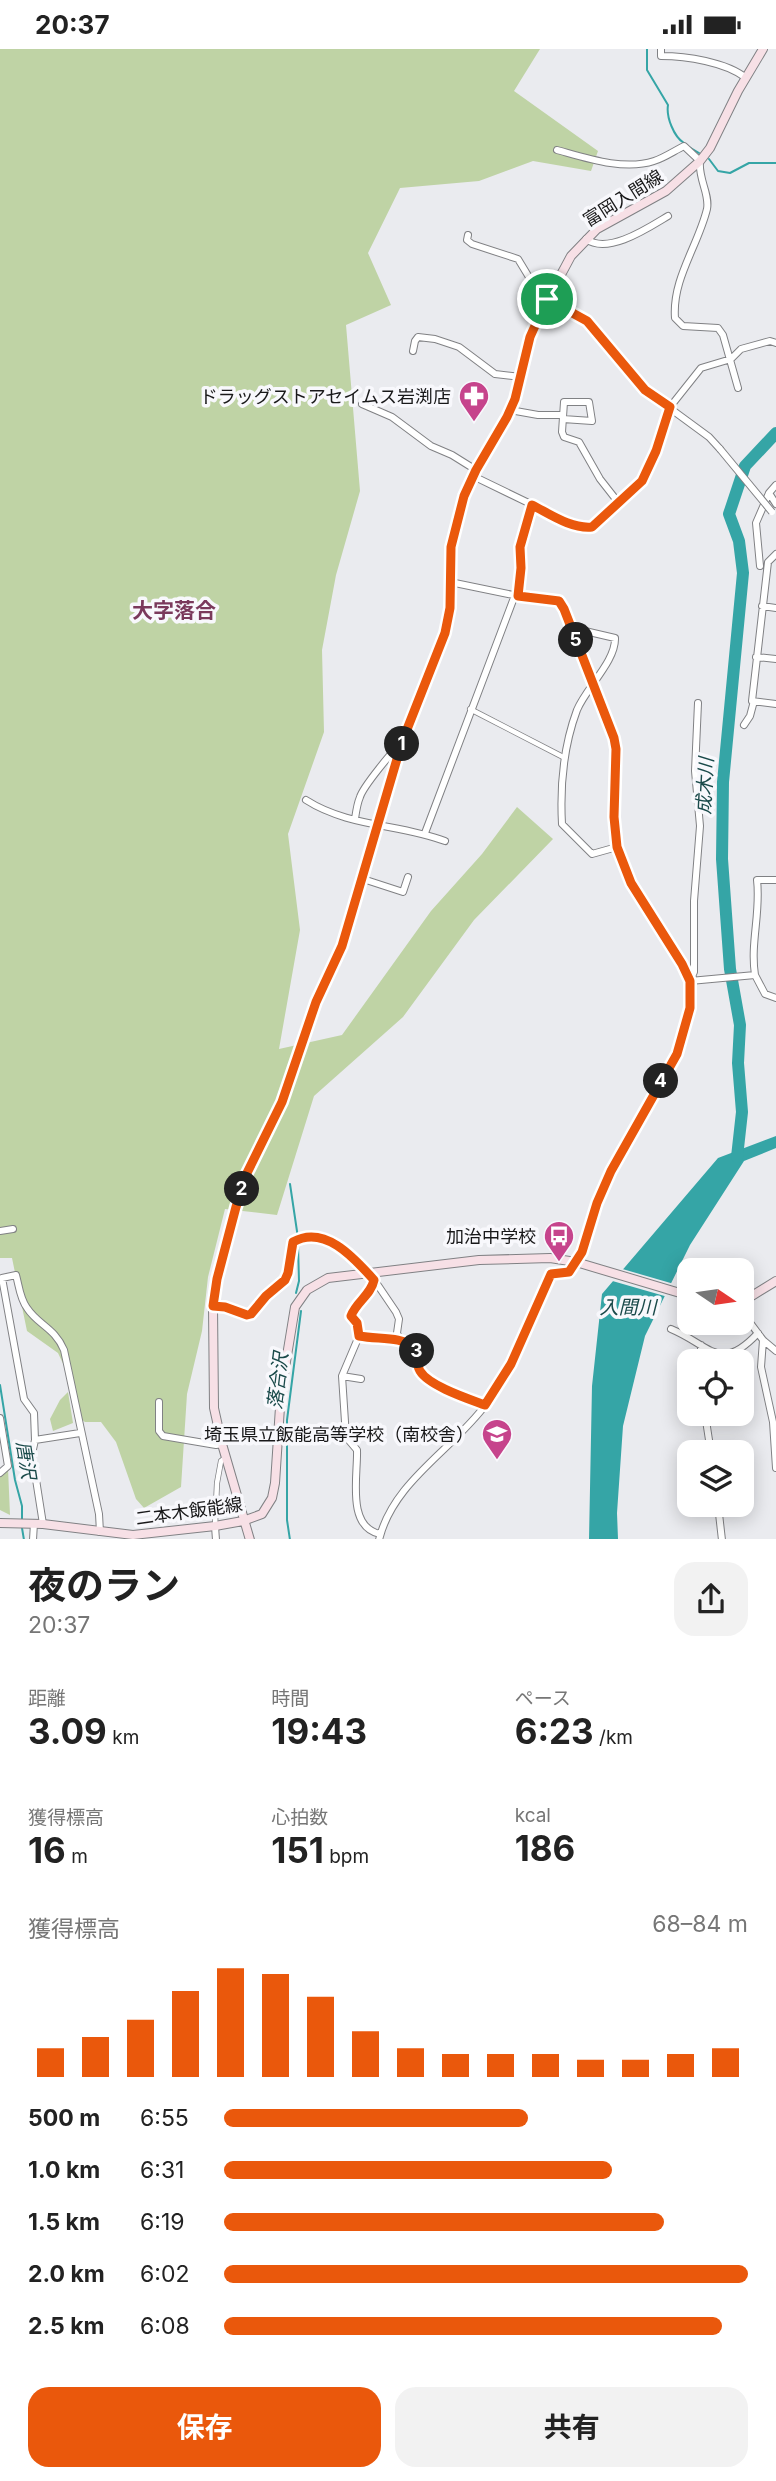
<!DOCTYPE html>
<html lang="ja">
<head>
<meta charset="utf-8">
<style>
  :root { --surface:#fff; --page:#f2f2f2; --text:#222; --muted:#767676; --accent:#ea580c }
  body { margin:0; font-family:Inter,"Noto Sans JP",sans-serif; background:var(--page); color:var(--text); height:100vh; display:flex; flex-direction:column; font-size:26px; white-space:nowrap }
  * { box-sizing:border-box; margin:0 }
  p { font-size:23px; color:var(--muted) }
  .icon { flex:none; width:38px; height:38px; fill:none; stroke:currentColor; stroke-width:2; stroke-linecap:round; stroke-linejoin:round }
  .map { position:relative; height:1490px; overflow:hidden }
  .side { display:flex; flex-direction:column; background:var(--surface); flex:1 }
  .side>* { flex:none }
  .needle { width:46px; rotate:103deg }
  .buttons { position:absolute; left:677px; top:1209px; display:grid; gap:14px }
  .buttons a { display:grid; place-items:center; width:77px; height:77px; border-radius:14px; background:var(--surface); box-shadow:0 4px 18px #0003; font-size:35px }
  .pin { position:absolute; display:grid; place-items:center; width:60px; height:60px; color:#fff; margin:-30px; border:4px solid #fff; border-radius:50%; box-shadow:0 2px 7px #0007 }
  .km { position:absolute; width:35px; height:35px; margin:-18px; border-radius:50%; background:#222; color:#fff; font-size:19px; line-height:35px; text-align:center }
  .round { display:grid; place-items:center; flex:none; width:74px; height:74px; border-radius:21px; background:var(--page) }
  .summary { display:flex; align-items:center; justify-content:space-between; height:119px; padding:0 28px }
  h1 { font-size:38px; font-weight:700; line-height:52px }
  .metrics { display:grid; grid-template-columns:repeat(3,1fr); gap:10px; height:119px; padding:7px 28px }
  .metrics div { display:grid; align-content:center }
  .metrics b { font-size:35px; font-weight:700 }
  .metrics small { font-size:19px; font-weight:400 }
  .metrics p { font-size:19px }
  .chart { height:196px; padding:14px 28px }
  .chart p { display:flex; justify-content:space-between }
  .chart svg { width:100%; height:126px; margin-top:7px; stroke:var(--accent); stroke-width:6 }
  .cta { display:flex; gap:14px; margin-top:auto; padding:14px 28px }
  .cta a { flex:1; height:80px; border-radius:21px; background:var(--accent); color:#fff; font-size:28px; font-weight:700; line-height:80px; text-align:center }
  .cta a+a { background:var(--page); color:var(--text) }
  ul { padding:0 28px; list-style:none; font-size:23px }
  li { display:grid; grid-template-columns:112px 84px 1fr; align-items:center; height:52px }
  li i { height:18px; border-radius:9px; background:var(--accent) }
  .status { display:flex; justify-content:space-between; align-items:center; height:49px; padding:0 35px; background:var(--surface); direction:ltr }
  .status svg { height:19px; fill:currentColor }
  .map>svg:first-child { display:block }
</style>
</head>
<body>
<div class="status"><b>20:37</b><svg viewBox="0 0 49 12"><path d="M0 12V9h3v3zM5 12V6h3v6zM10 12V3h3v9zM15 12V0h3v12zM26 1h20v11H26zM47 4h2v5h-2z"/></svg></div>
<div class="map">
<svg width="776" height="1491" viewBox="0 0 776 1491">
  <rect width="100%" height="100%" fill="#eaebef"/>
  <path fill="#bfd3a5" d="M0 0H540L514 42 598 102 591 122 533 112 479 132 400 139 368 204 391 256 346 276 360 442 336 526 322 601 324 683 288 785 300 881 279 1000 342 986 431 862 482 805 517 758 553 790 474 871 403 968 314 1047 277 1166 225 1160 208 1228 202 1282 187 1345 181 1438 144 1459 136 1450 116 1393 101 1373H85L81 1370 75 1340 58 1304 27 1282 12 1209H0Z
    M68 1343 73 1374 53 1382 50 1370 60 1351Z
    M8 1419 10 1466 0 1461V1421Z"/>
  <path fill="#35a5a6" d="M776 1087V1099L744 1112 690 1196 645 1287 623 1377 617 1464 618 1490 589 1491 592 1337 602 1245 718 1109Z"/>
  <path fill="#eaebef" d="M619 1219 674 1235 668 1248 609 1231Z"/>
  <g fill="none" stroke-linecap="round" stroke-linejoin="round">
    <path stroke="#35a5a6" stroke-width="2" d="M647 0V21L668 56C666 68 674 88 684 94
      M689 98 699 104
      M709 110 718 122 730 124 749 114H776
      M290 1135 298 1189
      M296 1244 299 1232 298 1195
      M0 1336 15 1431 22 1457V1473
      M22 1479 24 1491
      M290 1491 287 1471V1371L301 1262"/>
    <path stroke="#35a5a6" stroke-width="12" d="M737 1108 742 1063 738 1014 740 976 730 920 722 810 723 733 743 524 739 492 729 465 745 417 776 384"/>
    <g stroke="#808184" stroke-width="6">
      <path id="pedestrian" d="M470 660 565 709
        M215 1477 217 1434 221 1412 225 1409"/>
    </g>
    <g stroke="#808184" stroke-width="8">
      <path id="minor" d="M661 0V7C686 7 726 13 746 29
        M557 101C586 109 624 122 654 112 664 109 674 102 684 97L700 112C698 130 710 145 707 160 698 197 672 230 675 269L683 277 718 279 723 286 738 339
        M468 186 467 191 472 195 518 210 538 243 587 272 645 341 709 388 720 400
        M586 190C608 206 648 179 668 167
        M413 302 415 292 418 288 435 290 459 298 495 325 521 328
        M362 355 392 368 431 397 452 406 476 421
        M510 361 538 366H563
        M563 370 592 372 589 353H564L562 383 564 388 579 393 600 430 618 453
        M473 427 572 475 584 478H592L642 432 656 402 670 358 701 319 731 310 741 300 770 292 776 294
        M776 436 769 444 776 455
        M776 505 768 513 752 652 776 655
        M760 517 756 474 769 444
        M518 547 521 519 520 498 532 456
        M762 557 776 559
        M572 579 615 589C616 612 586 639 577 661 564 696 560 738 562 775L592 805 617 798
        M756 608 776 610
        M744 676 750 667 754 652
        M306 751C348 778 400 775 445 792
        M355 770C356 763 357 755 360 748 363 738 393 701 401 695
        M425 784 515 546
        M363 830 403 843 408 828
        M755 926C750 894 761 863 757 831H776
        M690 932 694 923V852L700 777 695 722 698 654
        M690 932 755 926 765 945 776 949
        M0 1182 13 1180
        M375 1232 396 1263 399 1270 397 1284 399 1289 417 1300 419 1322 441 1338 485 1356
        M213 1257 225 1258 247 1266 251 1265 266 1247 285 1231 294 1193C325 1176 355 1210 374 1231 371 1246 356 1253 351 1267L357 1274 359 1287 342 1327 346 1388 357 1401C358 1426 346 1478 380 1485
        M742 1263 763 1291 776 1302
        M671 1280C710 1296 720 1325 758 1284
        M359 1287 380 1290 399 1289
        M763 1291 761 1318 773 1373 776 1419
        M701 1296V1312
        M342 1327 361 1330
        M159 1353V1382L163 1387 216 1396 222 1395
        M705 1365 711 1404
        M0 1369 8 1417 0 1424
        M35 1391 80 1384
        M718 1456 722 1491
        M43 1475 32 1405 35 1391 34 1364 24 1350 2 1229 16 1226C19 1237 20 1250 27 1259 38 1276 55 1279 64 1301L99 1465 100 1483
        M215 1477 216 1491
        M33 1491 34 1474
        M379 1491C393 1432 453 1401 487 1354 515 1315 530 1268 551 1225L569 1222 581 1203 604 1136 677 1005 690 959V932L682 915 631 834 617 798 614 769 616 700 614 689 562 556 560 552 552 550 518 547 450 533"/>
    </g>
    <g stroke="#808184" stroke-width="10">
      <path id="secondary" d="M742 1253 776 1232
        M0 1474 43 1475 133 1486 215 1477 243 1472 262 1465 272 1449 275 1434 281 1343 295 1258 307 1241 328 1229 479 1211 550 1209 576 1213 690 1247
        M250 1491 222 1395 214 1359 213 1257 217 1229 236 1158 248 1124 282 1053 316 953 342 897 402 693 445 585 450 559 451 498 464 447 473 427 510 361 518 340 534 276 571 207 597 180 666 142 700 112 710 99 738 42 763 0"/>
    </g>
    <use href="#pedestrian" stroke="#fff" stroke-width="4.5"/>
    <use href="#minor" stroke="#fff" stroke-width="6"/>
    <use href="#secondary" stroke="#f7e0e6" stroke-width="8"/>
    <g stroke="#808184" stroke-width="8" stroke-linecap="butt">
      <path id="minor-bridge" d="M720 400 772 463"/>
    </g>
    <use href="#minor-bridge" stroke="#fff" stroke-width="6"/>
  </g>
  <g fill="none" stroke-linecap="round" stroke-linejoin="round">
    <g stroke="#fff" stroke-width="14">
      <path id="route" d="M547 250 587 272 645 341 670 358 656 402 642 432 592 478C571 480 550 465 532 456L520 498 521 519 518 547 559 552 564 560 614 689 616 700 614 768 617 798 631 834 682 915 690 932V959L677 1005 611 1122 597 1154 582 1203 569 1223 551 1225 511 1315 485 1356C469 1350 429 1337 420 1322 416 1316 417 1306 417 1300 398 1286 381 1291 359 1287L357 1274 351 1267C356 1253 371 1246 374 1231 355 1210 325 1175 293 1193L288 1224 285 1231 266 1247 251 1265 247 1266 225 1258 213 1257 217 1230 236 1158 247 1124 282 1053 316 953 342 897 402 693 445 584 450 559 451 498 464 447 476 421 507 368 515 350 530 288Z"/>
    </g>
    <use href="#route" stroke="#ea580c" stroke-width="9"/>
  </g>
  <defs>
    <g id="pharmacy-pin" transform="scale(1.575)"><path d="M0 17L-7.5 6A9.5 9.5 0 1 1 7.5 6Z" fill="#c6448c" stroke="#f8f8fc"/><path d="M-2-6h4v4h4v4h-4v4h-4v-4h-4v-4h4Z" fill="#fff"/></g>
    <g id="bus-pin" transform="scale(1.575)"><path d="M0 17L-7.5 6A9.5 9.5 0 1 1 7.5 6Z" fill="#c6448c" stroke="#f8f8fc"/><path d="M-5-6H5V4H4V6H2V4H-2V6H-4V4H-5ZM-3.5-4V0h7V-4ZM-3.5 1.2v1.5H-2V1.2ZM2 1.2v1.5H3.5V1.2Z" fill="#fff"/></g>
    <g id="school-pin" transform="scale(1.575)"><path d="M0 17L-7.5 6A9.5 9.5 0 1 1 7.5 6Z" fill="#c6448c" stroke="#f8f8fc"/><path d="M0-5L7-2L0 1L-7-2ZM-4 1L0 2.5L4 1V4Q0 6-4 4Z" fill="#fff"/></g>
  </defs>
  <g fill-rule="evenodd">
    <use href="#pharmacy-pin" x="474" y="347"/>
    <use href="#bus-pin" x="559" y="1187"/>
    <use href="#school-pin" x="497" y="1385"/>
  </g>
  <g text-anchor="middle" dominant-baseline="central" stroke-width="7" stroke-linejoin="round" paint-order="stroke">
    <g font-size="18" fill="#181819" stroke="#f8f8fc">
      <text transform="translate(623 149) rotate(-32)">富岡入間線</text>
      <text transform="translate(189 1462) rotate(-8)">二本木飯能線</text>
    </g>
    <g font-size="18" fill="#181819" stroke="#f8f8fc" text-anchor="end">
      <text x="451" y="347">ドラッグストアセイムス岩渕店</text>
      <text x="536" y="1187">加治中学校</text>
      <text x="474" y="1385">埼玉県立飯能高等学校（南校舎）</text>
    </g>
    <g font-size="19" font-style="italic" fill="#1a4a4a" stroke="#f8f8fc">
      <text transform="translate(705 737) rotate(-87)">成木川</text>
      <text x="628" y="1258">入間川</text>
      <text transform="translate(278 1332) rotate(-83)">落合沢</text>
      <text transform="translate(26 1411) rotate(81)">唐沢</text>
    </g>
    <g font-size="21" font-weight="bold" fill="#7a395b" stroke="#f8f8fc">
      <text x="174" y="561">大字落合</text>
    </g>
  </g>
</svg>
<div class="buttons">
<a><svg class="needle" viewBox="-14 -14 28 28"><path d="M0-13l5 13h-10z" fill="#e53935"/><path d="M0 13l5-13h-10z" fill="#767676"/></svg></a>
<a><svg class="icon" aria-label="locate" viewBox="0 0 24 24"><circle cx="12" cy="12" r="6"/><path d="M12 2v4M12 18v4M2 12h4M18 12h4"/></svg></a>
<a><svg class="icon" aria-label="layers" viewBox="0 0 24 24"><path d="M12 4l9 5-9 5-9-5zM3 14l9 5 9-5"/></svg></a>
</div>
<div class="pin" style="left:547px;top:250px;background:#1e9e55"><svg class="icon" aria-label="arrive" viewBox="0 0 24 24"><path d="M6 21V4h12l-3 4 3 4H6"/></svg></div>
<b class="km" style="left:402px;top:695px">1</b>
<b class="km" style="left:242px;top:1140px">2</b>
<b class="km" style="left:417px;top:1302px">3</b>
<b class="km" style="left:661px;top:1032px">4</b>
<b class="km" style="left:576px;top:591px">5</b>
</div>
<section class="side">
<div class="summary"><div><h1>夜のラン</h1><p>20:37</p></div><a class="round"><svg class="icon" aria-label="share" viewBox="0 0 24 24"><path d="M12 15V3M7 8l5-5 5 5M5 13v7h14v-7"/></svg></a></div>
<div class="metrics">
<div><p>距離</p><b>3.09<small> km</small></b></div>
<div><p>時間</p><b>19:43</b></div>
<div><p>ペース</p><b>6:23<small> /km</small></b></div>
</div>
<div class="metrics">
<div><p>獲得標高</p><b>16<small> m</small></b></div>
<div><p>心拍数</p><b>151<small> bpm</small></b></div>
<div><p>kcal</p><b>186</b></div>
</div>
<div class="chart"><p><span>獲得標高</span>68–84 m</p>
<svg viewBox="0 0 160 44" preserveAspectRatio="none"><path d="M5 44V34M15 44V30M25 44V24M35 44V14M45 44V6M55 44V8M65 44V16M75 44V28M85 44V34M95 44V36M105 44V36M115 44V36M125 44V38M135 44V38M145 44V36M155 44V34"/></svg>
</div>
<ul>
<li><b>500 m</b>6:55<i style="width:58%"></i></li>
<li><b>1.0 km</b>6:31<i style="width:74%"></i></li>
<li><b>1.5 km</b>6:19<i style="width:84%"></i></li>
<li><b>2.0 km</b>6:02<i style="width:100%"></i></li>
<li><b>2.5 km</b>6:08<i style="width:95%"></i></li>
</ul>
<div class="cta"><a>保存</a><a>共有</a></div>
</section>
</body>
</html>
